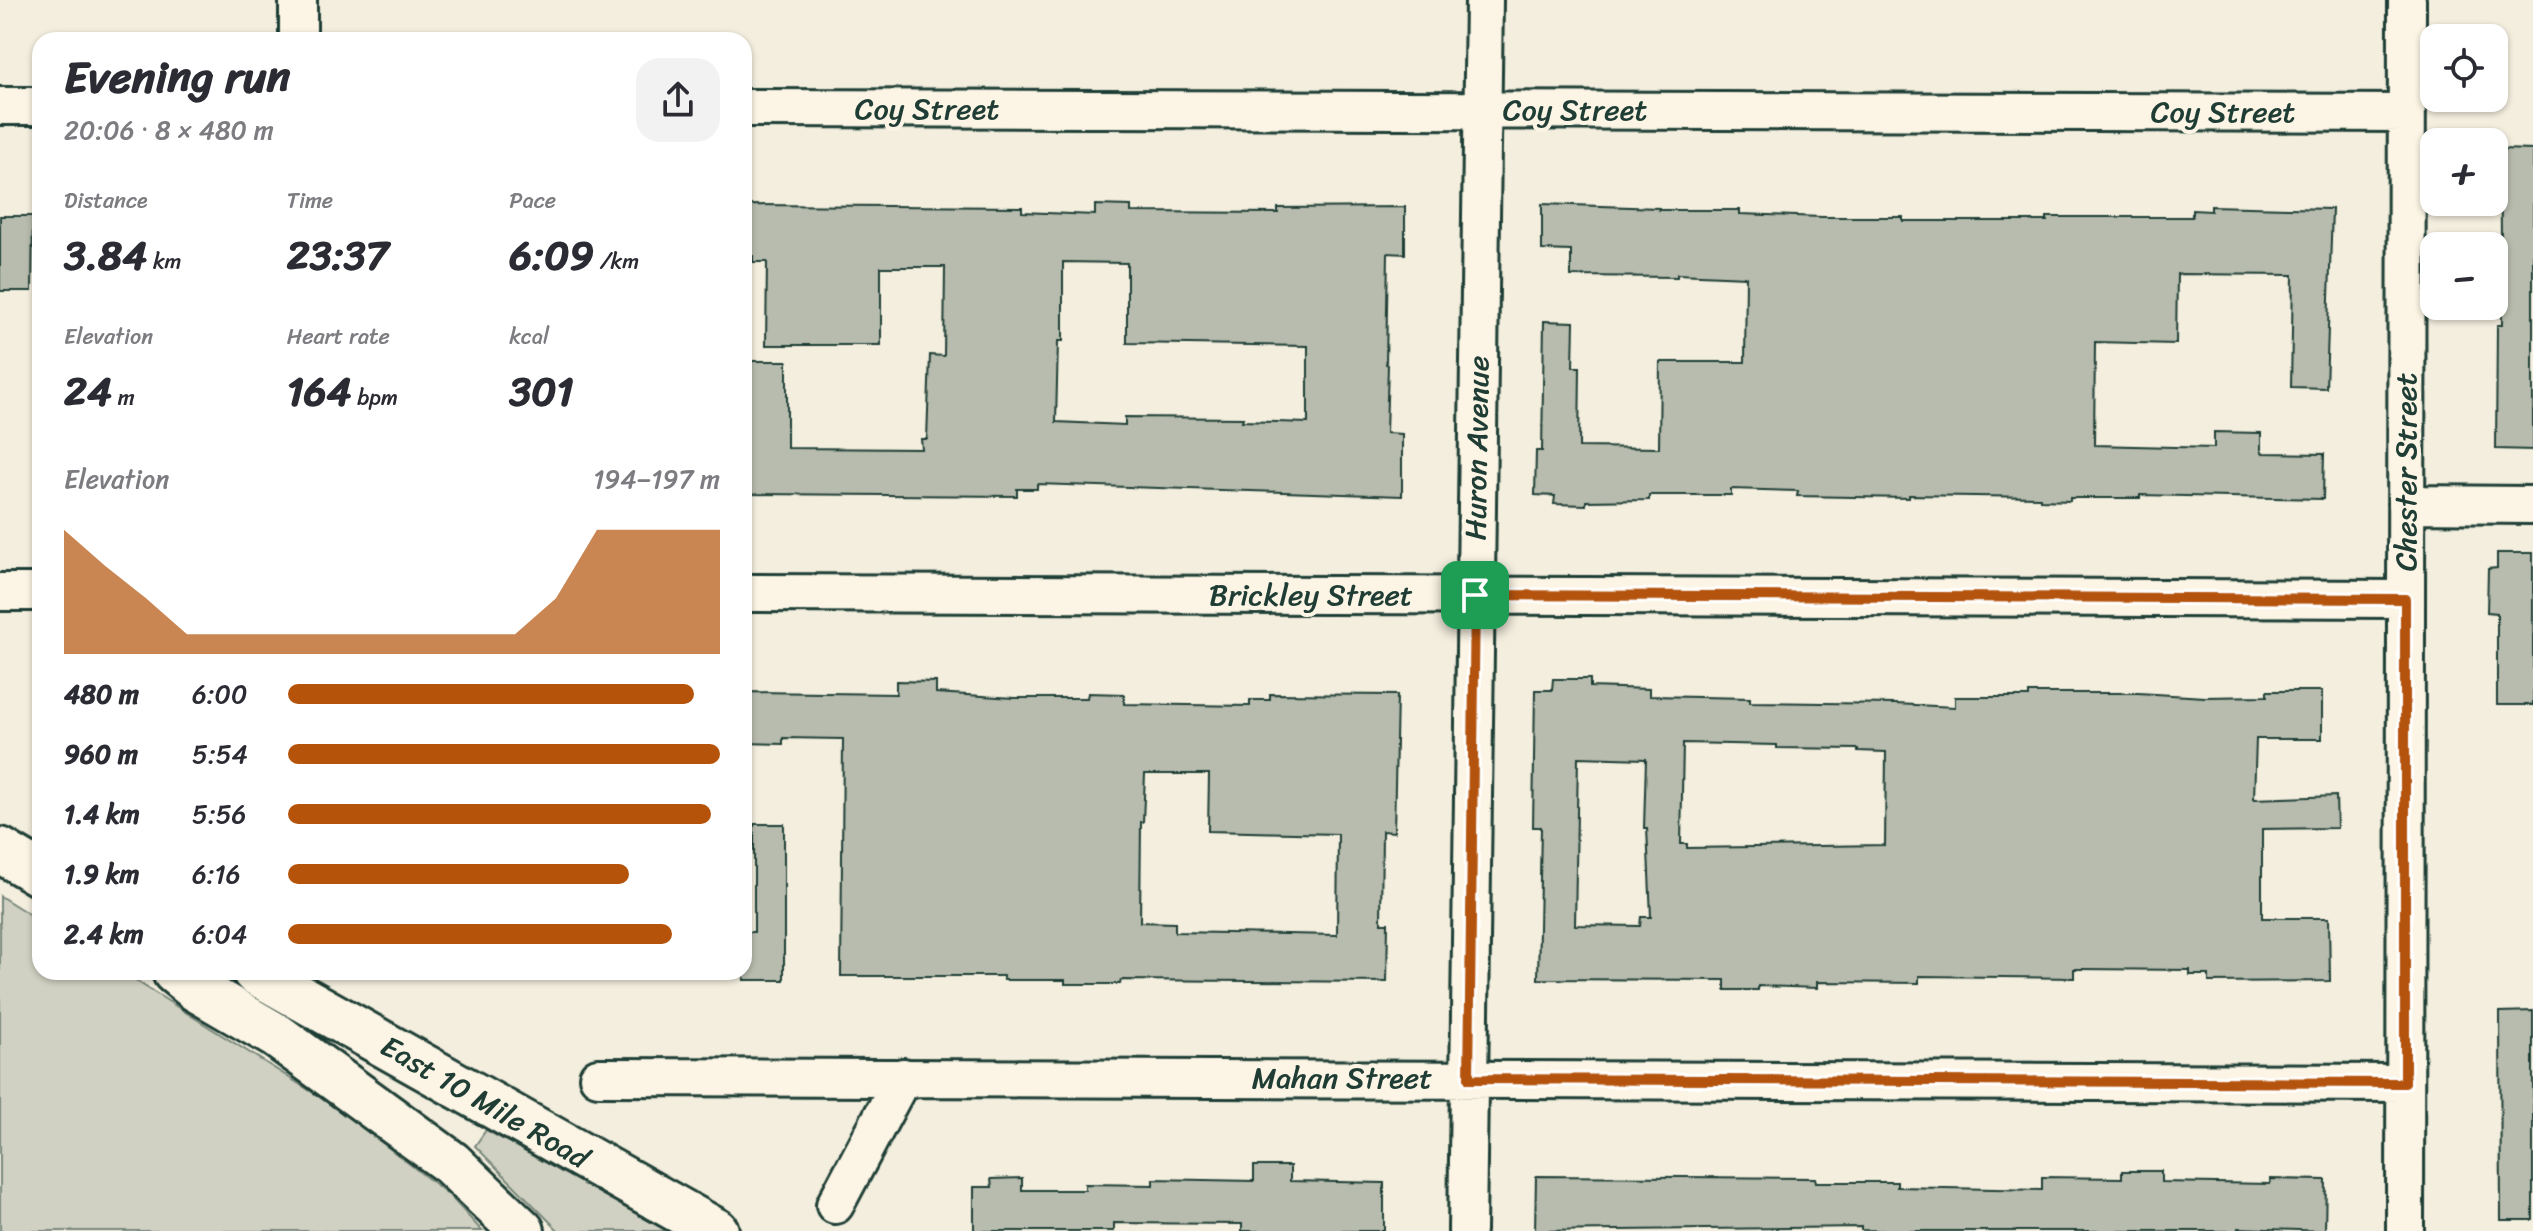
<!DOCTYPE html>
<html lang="en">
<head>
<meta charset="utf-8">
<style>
  :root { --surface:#fff; --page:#f2f2f3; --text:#2b2b33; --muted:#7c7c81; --accent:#b45309 }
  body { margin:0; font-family:Sriracha,sans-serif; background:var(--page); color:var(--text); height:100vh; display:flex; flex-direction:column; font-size:30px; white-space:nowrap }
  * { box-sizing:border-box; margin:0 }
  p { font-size:26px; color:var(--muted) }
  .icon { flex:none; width:44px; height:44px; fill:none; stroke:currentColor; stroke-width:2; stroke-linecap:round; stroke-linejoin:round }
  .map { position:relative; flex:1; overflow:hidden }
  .sheet { position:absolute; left:32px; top:32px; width:720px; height:948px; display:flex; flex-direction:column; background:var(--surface); border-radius:24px; box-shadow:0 2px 6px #0004 }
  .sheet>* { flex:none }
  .buttons { position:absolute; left:2420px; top:24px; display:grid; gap:16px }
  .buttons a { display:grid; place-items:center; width:88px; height:88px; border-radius:16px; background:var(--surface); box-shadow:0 2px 6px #0004; font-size:40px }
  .pin { position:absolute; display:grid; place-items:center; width:68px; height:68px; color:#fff; margin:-34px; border-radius:16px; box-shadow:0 4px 12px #0006 }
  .round { display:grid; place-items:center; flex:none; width:84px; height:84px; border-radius:24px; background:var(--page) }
  .headline { display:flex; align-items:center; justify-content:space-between; height:136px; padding:0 32px }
  h1 { font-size:44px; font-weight:700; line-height:60px }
  .metrics { display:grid; grid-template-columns:repeat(3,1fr); gap:12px; height:136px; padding:8px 32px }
  .metrics div { display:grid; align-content:center }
  .metrics b { font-size:40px; font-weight:700 }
  .metrics small { font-size:22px; font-weight:400 }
  .metrics p { font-size:22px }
  .chart { height:224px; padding:16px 32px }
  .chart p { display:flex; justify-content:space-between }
  .chart svg { width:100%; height:144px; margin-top:8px; fill:var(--accent); opacity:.7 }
  ul { padding:0 32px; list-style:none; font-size:26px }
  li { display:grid; grid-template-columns:128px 96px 1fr; align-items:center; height:60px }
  li i { height:20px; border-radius:10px; background:var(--accent) }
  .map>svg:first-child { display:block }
</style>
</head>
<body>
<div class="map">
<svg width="2533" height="1231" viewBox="0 0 2533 1231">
  <rect width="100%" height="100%" fill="#f3eede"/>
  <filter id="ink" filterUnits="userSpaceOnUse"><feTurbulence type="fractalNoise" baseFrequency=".0125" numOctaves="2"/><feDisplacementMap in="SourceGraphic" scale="16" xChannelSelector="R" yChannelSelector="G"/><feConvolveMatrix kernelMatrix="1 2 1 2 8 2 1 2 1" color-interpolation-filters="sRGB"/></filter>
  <g filter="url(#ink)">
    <path fill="#d0d1c2" stroke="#78877b" stroke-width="2" d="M0 896 40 921V972H122L342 1111 449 1195 482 1231H0Z
      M486 1130 668 1231H559L475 1146Z"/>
    <path fill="#b8bcae" stroke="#1f3d34" stroke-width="2" fill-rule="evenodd" d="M2500 149 2533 150V450L2496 449 2497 325H2502Z
      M1542 204 1659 208V210H1740V214L1822 217H1903V221H2047V217H2192V210L2211 211V206L2332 209 2326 388 2291 387 2293 275 2177 274 2176 344 2095 342 2094 445 2214 448V432L2261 433V453L2324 454 2323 499 2140 495V498H2070V501L2040 500V497L1909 495V498L1797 496 1798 491 1731 489V495H1649V500L1586 501V505L1554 504 1555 496 1535 495 1536 451H1542L1544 321 1574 322 1573 367H1580L1579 447 1659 448 1660 362H1745L1746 277 1677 274V277L1571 276V251L1542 250Z
      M744 205 1022 207V212L1095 215V205L1131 206V212L1278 213V208L1405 207V254L1388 253 1386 364 1388 365 1386 433 1402 434V496L1037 484V489H1017V496L744 494V361H787V448L922 449 921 439H927L930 355 944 356 945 267H881V345H766L767 262H753V256H744ZM1063 262 1127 263V343L1308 346V423L1242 421 1243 418 1125 417V425L1056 422 1058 341H1063Z
      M0 216H33L32 291H0Z
      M2497 553H2533V705H2497V613L2487 612 2488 569 2497 568Z
      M1553 679H1590V687L1649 689V696L1750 698V702L1895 704 1955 707V697H2029V693H2138L2205 697 2267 696V691H2322V739H2256L2254 799 2336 796 2337 828 2262 829V918H2329L2330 981 2209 982V975H2190V970L2081 969H2074V978L1919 976V983L1817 982V988L1758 986V990H1725V980L1538 979 1541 827H1533L1535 690H1552ZM1683 743 1777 745V748L1858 749V751L1886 752 1885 845 1687 848V844H1681ZM1578 757 1646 759 1644 828H1647L1651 917H1641L1640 926 1575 925Z
      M896 681 936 682V693L1014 698H1087L1088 693 1124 694V704L1250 706V700H1270V694L1397 695 1394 832 1382 831 1381 923H1388L1387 982 1121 980 1120 984H1065V980H1004L1003 976H841L843 739 783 738V744L744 743V692L896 694ZM1145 774H1209L1208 831 1338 834 1337 935 1175 932V923L1140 922 1141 822H1143Z
      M754 824H784V980H744V932H754Z
      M2533 1011V1220H2501L2500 1012Z
      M1254 1166H1290V1181L1384 1183V1231H1242V1224L1114 1223V1231H974V1187H992L991 1179 1022 1178V1190H1085V1184L1153 1185V1179L1254 1181Z
      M2122 1171H2161V1182L2270 1184V1179L2326 1180 2325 1231 2238 1228V1231H1901L1861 1230V1227L1535 1231 1536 1176 1815 1178 1816 1182H1897V1187L2042 1190V1177L2122 1178Z"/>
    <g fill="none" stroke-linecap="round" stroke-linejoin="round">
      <g stroke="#1f3d34" stroke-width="42">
        <path id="street" d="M298 40V0
          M0 106H40
          M744 108 2407 113
          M2406 504 2533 505
          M0 592H40
          M744 593 2405 599
          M598 1077 2405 1083
          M835 1205 903 1077
          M1467 1231 1484 0
          M2405 1231 2407 0"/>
      </g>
      <g stroke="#1f3d34" stroke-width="50">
        <path id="secondary" d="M0 850 40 874
          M175 972 196 989 277 1036 451 1163 522 1231
          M255 972 716 1231"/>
      </g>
      <use href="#street" stroke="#fcf5e5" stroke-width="36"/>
      <use href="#secondary" stroke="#fcf5e5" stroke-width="44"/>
    </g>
  </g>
  <g fill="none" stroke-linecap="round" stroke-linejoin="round" filter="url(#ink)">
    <g stroke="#fff" stroke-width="16">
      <path id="route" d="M1475 595 2405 599V1083L1469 1079Z"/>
    </g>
    <use href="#route" stroke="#b45309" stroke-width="10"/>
  </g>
  <g text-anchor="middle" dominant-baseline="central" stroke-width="8" stroke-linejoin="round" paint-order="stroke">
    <g font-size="30" fill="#1f3d34" stroke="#fcf5e5">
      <text x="927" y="109">Coy Street</text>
      <text x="1575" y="110">Coy Street</text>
      <text x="2223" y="112">Coy Street</text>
      <text transform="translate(1477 448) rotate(-89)">Huron Avenue</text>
      <text transform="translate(2406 472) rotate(-90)">Chester Street</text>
      <text x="1311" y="595">Brickley Street</text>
      <text x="1342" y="1078">Mahan Street</text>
      <text transform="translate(485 1102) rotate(30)">East 10 Mile Road</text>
    </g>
  </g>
</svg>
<div class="buttons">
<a><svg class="icon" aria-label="locate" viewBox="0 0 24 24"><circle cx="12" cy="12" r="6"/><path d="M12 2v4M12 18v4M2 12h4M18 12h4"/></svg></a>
<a>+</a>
<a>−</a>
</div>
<div class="pin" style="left:1475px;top:595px;background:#1e9e55"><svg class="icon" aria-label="arrive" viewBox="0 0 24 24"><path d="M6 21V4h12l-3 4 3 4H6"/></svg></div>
<section class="sheet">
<div class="headline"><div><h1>Evening run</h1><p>20:06 · 8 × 480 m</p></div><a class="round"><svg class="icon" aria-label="share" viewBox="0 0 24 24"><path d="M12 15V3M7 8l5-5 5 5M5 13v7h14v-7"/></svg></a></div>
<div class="metrics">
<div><p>Distance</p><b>3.84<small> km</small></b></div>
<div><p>Time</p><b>23:37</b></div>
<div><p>Pace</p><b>6:09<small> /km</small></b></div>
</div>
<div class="metrics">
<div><p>Elevation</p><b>24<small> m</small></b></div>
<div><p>Heart rate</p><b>164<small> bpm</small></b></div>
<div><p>kcal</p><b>301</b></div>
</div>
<div class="chart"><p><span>Elevation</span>194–197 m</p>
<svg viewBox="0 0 160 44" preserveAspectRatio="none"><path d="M0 44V6L10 17L20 27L30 38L40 38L50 38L60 38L70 38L80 38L90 38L100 38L110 38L120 27L130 6L140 6L150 6L160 6V44z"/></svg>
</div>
<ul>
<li><b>480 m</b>6:00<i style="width:94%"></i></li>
<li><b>960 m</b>5:54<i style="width:100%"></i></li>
<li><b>1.4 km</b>5:56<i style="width:98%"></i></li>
<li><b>1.9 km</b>6:16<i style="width:79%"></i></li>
<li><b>2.4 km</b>6:04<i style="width:89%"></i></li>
</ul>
</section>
</div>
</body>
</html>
